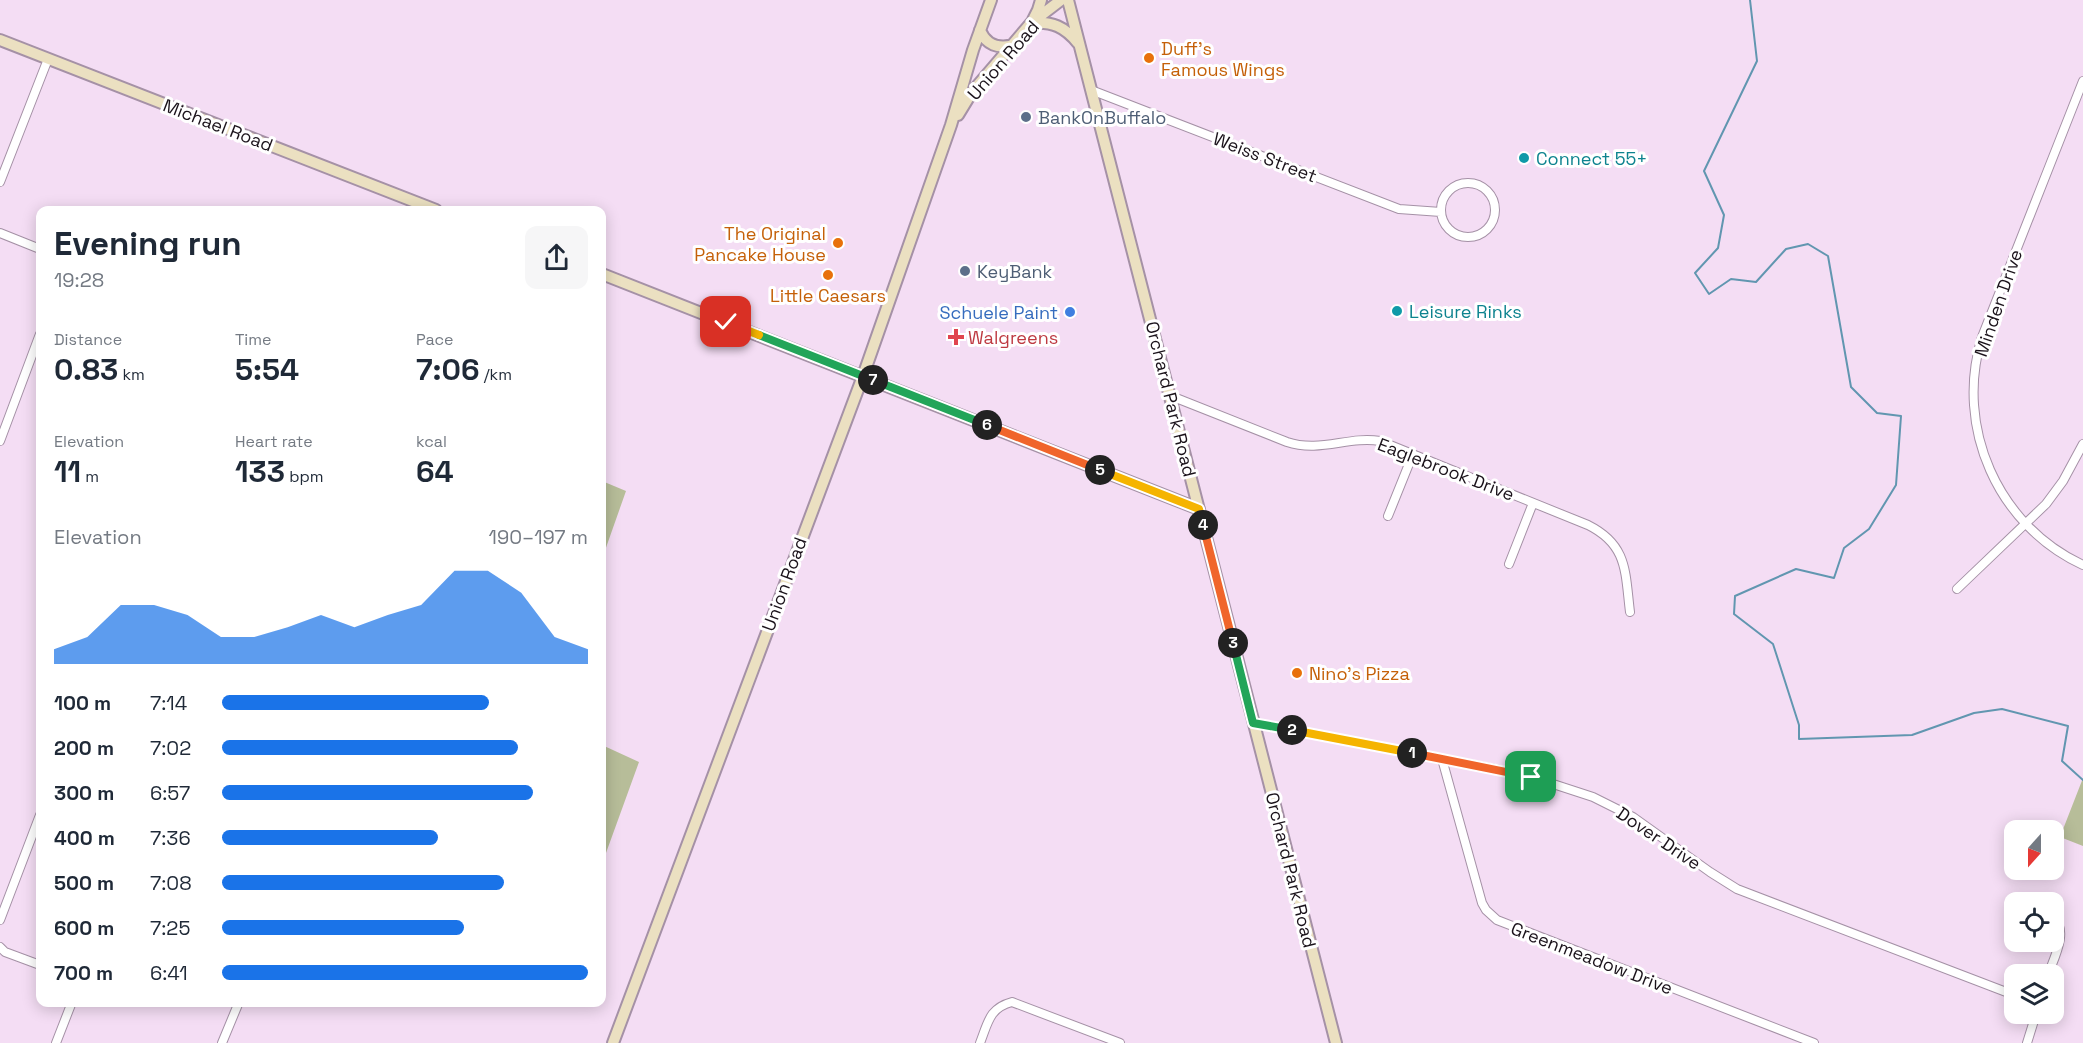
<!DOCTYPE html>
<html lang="en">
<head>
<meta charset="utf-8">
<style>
  :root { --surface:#fff; --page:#f6f6f7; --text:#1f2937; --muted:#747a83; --accent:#1a73e8 }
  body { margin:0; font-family:"Space Grotesk",sans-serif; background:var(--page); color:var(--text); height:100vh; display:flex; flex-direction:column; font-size:22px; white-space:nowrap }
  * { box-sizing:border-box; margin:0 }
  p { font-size:20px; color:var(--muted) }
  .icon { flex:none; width:33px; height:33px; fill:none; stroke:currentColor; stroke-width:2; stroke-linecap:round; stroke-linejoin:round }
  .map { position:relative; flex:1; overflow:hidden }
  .drawer { position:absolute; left:36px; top:206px; width:570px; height:801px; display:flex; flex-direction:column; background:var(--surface); border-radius:12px; box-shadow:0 3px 15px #0003 }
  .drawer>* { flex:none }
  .needle { width:39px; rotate:201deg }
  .tools { position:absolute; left:2004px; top:820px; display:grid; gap:12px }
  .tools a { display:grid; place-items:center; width:60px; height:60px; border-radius:12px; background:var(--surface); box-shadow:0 3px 15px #0003; font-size:30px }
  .pin { position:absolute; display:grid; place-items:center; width:51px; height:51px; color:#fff; margin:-26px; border-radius:12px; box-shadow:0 3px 9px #0006 }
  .km { position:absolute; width:30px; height:30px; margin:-15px; border-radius:50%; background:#222; color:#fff; font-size:16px; line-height:30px; text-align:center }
  .round { display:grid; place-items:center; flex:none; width:63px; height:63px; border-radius:12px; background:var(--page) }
  .head { display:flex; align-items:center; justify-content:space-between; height:102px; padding:0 18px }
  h1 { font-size:33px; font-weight:800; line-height:45px }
  .metrics { display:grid; grid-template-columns:repeat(3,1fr); gap:9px; height:102px; padding:6px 18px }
  .metrics div { display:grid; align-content:center }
  .metrics b { font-size:30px; font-weight:800 }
  .metrics small { font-size:16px; font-weight:400 }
  .metrics p { font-size:16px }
  .chart { height:168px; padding:12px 18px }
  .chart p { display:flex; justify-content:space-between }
  .chart svg { width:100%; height:108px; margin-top:6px; fill:var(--accent); opacity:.7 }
  ul { padding:0 18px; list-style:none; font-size:20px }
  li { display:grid; grid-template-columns:96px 72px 1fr; align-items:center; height:45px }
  li i { height:15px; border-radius:8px; background:var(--accent) }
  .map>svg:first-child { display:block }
</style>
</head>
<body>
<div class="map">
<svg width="2083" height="1043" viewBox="0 0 2083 1043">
  <rect width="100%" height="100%" fill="#f4ddf4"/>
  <path fill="#b7bd99" d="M602 481 626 491 602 559Z
    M602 745 639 762 602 864Z
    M2083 778V846L2060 837Z"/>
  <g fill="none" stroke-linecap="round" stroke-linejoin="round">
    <path stroke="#6196b0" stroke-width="2" d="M1750 0 1757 61 1704 171 1724 215 1718 248 1695 273 1709 294 1731 279 1756 282 1786 249 1808 244 1828 256 1851 387 1877 413 1901 416 1896 485 1869 529 1844 548 1834 578 1796 569 1735 596 1734 614 1773 644 1799 725V739L1912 735 1974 713 2002 709 2068 726 2062 761 2083 780"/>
    <g stroke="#a591a6" stroke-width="10">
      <path id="street" d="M2083 81 1982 337C1954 427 1998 526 2083 565
        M1091 90 1399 209 1441 212
        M0 182 48 59
        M1441 210a27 27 0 1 1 54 0a27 27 0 1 1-54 0Z
        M0 233 40 249
        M1171 396 1287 442C1320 453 1348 436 1380 441L1588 525C1628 545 1625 572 1630 612
        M0 441 40 334
        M1388 516 1413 454
        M1509 564 1533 503
        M1957 589 2046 504 2063 481 2083 444
        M1253 723 1500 770 1547 782 1593 797 1633 817 1710 872 1737 889 2014 995
        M1442 759 1482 903 1486 910 1497 920 1814 1043
        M0 920 40 815
        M0 947 5 952 40 965
        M2048 975C2053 960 2069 931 2054 919
        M56 1043 72 1002
        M222 1043 239 1002
        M980 1043C988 1023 989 1008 1012 1002L1120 1043
        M2027 1043 2036 1014"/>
    </g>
    <g stroke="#a591a6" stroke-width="14">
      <path id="secondary" d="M1068 0 1336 1043
        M1033 20 1038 10 1041 0
        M1032 23C1052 21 1065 27 1078 43
        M980 30C986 45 998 49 1013 45
        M0 40 436 210
        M958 115 972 92 1031 23 1061 0
        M602 274 1199 509
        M613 1043 863 376 951 125 973 50 991 0"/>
    </g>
    <use href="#street" stroke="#fff" stroke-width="8"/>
    <use href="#secondary" stroke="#ebe0c1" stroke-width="10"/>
  </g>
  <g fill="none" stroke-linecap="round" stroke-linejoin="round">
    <g stroke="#fff" stroke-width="12">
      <path id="split-1" d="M1412 753 1531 777"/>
    </g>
    <g stroke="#fff" stroke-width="12">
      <path id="split-2" d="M1292 730 1412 753"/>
    </g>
    <g stroke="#fff" stroke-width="12">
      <path id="split-3" d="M1233 643 1253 723 1292 730"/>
    </g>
    <g stroke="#fff" stroke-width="12">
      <path id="split-4" d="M1203 525 1233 643"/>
    </g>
    <g stroke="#fff" stroke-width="12">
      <path id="split-5" d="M1100 470 1199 509 1203 525"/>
    </g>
    <g stroke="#fff" stroke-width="12">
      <path id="split-6" d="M987 425 1100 470"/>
    </g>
    <g stroke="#fff" stroke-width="12">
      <path id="split-7" d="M873 380 987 425"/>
    </g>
    <g stroke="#fff" stroke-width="12">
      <path id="split-8" d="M759 335 873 380"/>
    </g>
    <g stroke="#fff" stroke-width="12">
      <path id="split-9" d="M726 322 759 335"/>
    </g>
    <use href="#split-1" stroke="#f0652b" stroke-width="8"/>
    <use href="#split-2" stroke="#f5b400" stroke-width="8"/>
    <use href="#split-3" stroke="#22a559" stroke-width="8"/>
    <use href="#split-4" stroke="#f0652b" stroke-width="8"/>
    <use href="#split-5" stroke="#f5b400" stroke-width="8"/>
    <use href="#split-6" stroke="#f0652b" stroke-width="8"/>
    <use href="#split-7" stroke="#22a559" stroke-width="8"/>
    <use href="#split-8" stroke="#22a559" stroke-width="8"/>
    <use href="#split-9" stroke="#f5b400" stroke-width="8"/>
  </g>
  <g fill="#e8710a" stroke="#fff" stroke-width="2">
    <circle cx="1149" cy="58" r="6"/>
    <circle cx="838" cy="243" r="6"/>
    <circle cx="828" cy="275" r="6"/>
    <circle cx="1297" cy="673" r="6"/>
  </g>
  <g fill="#5c6f8a" stroke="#fff" stroke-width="2">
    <circle cx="1026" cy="117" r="6"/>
    <circle cx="965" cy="271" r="6"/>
  </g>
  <g fill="#0f9aa8" stroke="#fff" stroke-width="2">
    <circle cx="1524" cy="158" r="6"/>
    <circle cx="1397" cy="311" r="6"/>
  </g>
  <circle fill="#3f7fe0" stroke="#fff" stroke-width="2" cx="1070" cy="312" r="6"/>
  <path fill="#e0444e" stroke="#fff" stroke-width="2" d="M953 328h6v6h6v6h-6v6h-6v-6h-6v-6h6z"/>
  <g text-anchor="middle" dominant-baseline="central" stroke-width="6" stroke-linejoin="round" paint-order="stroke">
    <g font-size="18" fill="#c56008" stroke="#fff" text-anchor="start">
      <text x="1161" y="48">Duff's<tspan x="1161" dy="21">Famous Wings</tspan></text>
      <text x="826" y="233" text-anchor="end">The Original<tspan x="826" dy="21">Pancake House</tspan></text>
      <text x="828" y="295" text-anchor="middle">Little Caesars</text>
      <text x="1309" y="673">Nino's Pizza</text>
    </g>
    <g font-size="18" fill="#1a121a" stroke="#fff">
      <text transform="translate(1003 60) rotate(-49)">Union Road</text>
      <text transform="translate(218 125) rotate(21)">Michael Road</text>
      <text transform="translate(1265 157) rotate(21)">Weiss Street</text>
      <text transform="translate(1998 303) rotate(-71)">Minden Drive</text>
      <text transform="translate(1171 399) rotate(76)">Orchard Park Road</text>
      <text transform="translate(1446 469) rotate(21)">Eaglebrook Drive</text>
      <text transform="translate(784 584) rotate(-70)">Union Road</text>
      <text transform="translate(1659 838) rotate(34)">Dover Drive</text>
      <text transform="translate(1291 870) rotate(76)">Orchard Park Road</text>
      <text transform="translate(1592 958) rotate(21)">Greenmeadow Drive</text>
    </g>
    <g font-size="18" fill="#4e5e75" stroke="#fff" text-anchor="start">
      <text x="1038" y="117">BankOnBuffalo</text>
      <text x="977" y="271">KeyBank</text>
    </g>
    <g font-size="18" fill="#0d838f" stroke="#fff" text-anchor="start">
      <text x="1536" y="158">Connect 55+</text>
      <text x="1409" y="311">Leisure Rinks</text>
    </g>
    <g font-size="18" fill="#366cbe" stroke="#fff" text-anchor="end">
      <text x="1058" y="312">Schuele Paint</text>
    </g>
    <g font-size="18" fill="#be3a42" stroke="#fff" text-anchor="start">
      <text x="968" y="337">Walgreens</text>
    </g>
  </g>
</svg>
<div class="tools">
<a><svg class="needle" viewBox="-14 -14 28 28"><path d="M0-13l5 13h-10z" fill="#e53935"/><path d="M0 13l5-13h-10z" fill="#747a83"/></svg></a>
<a><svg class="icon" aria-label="locate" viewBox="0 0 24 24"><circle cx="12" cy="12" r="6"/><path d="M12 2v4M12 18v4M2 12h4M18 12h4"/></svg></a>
<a><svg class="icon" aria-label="layers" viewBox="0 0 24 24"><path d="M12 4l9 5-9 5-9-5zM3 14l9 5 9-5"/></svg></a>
</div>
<div class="pin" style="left:1531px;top:777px;background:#1e9e55"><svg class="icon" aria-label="arrive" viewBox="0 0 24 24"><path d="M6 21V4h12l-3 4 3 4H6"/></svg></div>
<div class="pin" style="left:726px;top:322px;background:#d93025"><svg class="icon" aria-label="check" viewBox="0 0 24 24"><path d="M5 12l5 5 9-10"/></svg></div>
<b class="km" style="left:1412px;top:753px">1</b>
<b class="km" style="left:1292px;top:730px">2</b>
<b class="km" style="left:1233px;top:643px">3</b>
<b class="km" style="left:1203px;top:525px">4</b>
<b class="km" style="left:1100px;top:470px">5</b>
<b class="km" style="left:987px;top:425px">6</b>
<b class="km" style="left:873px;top:380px">7</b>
<section class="drawer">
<div class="head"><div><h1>Evening run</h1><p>19:28</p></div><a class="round"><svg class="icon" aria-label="share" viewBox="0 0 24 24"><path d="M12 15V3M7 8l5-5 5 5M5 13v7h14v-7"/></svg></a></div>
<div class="metrics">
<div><p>Distance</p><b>0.83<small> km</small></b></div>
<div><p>Time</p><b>5:54</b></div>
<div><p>Pace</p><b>7:06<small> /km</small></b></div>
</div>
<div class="metrics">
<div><p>Elevation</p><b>11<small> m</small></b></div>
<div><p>Heart rate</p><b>133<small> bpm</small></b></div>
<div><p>kcal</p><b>64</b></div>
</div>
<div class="chart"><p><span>Elevation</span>190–197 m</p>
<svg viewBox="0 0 160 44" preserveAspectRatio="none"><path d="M0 44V38L10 33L20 20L30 20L40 24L50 33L60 33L70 29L80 24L90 29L100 24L110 20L120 6L130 6L140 15L150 33L160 38V44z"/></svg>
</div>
<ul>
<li><b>100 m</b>7:14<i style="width:73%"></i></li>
<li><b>200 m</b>7:02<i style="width:81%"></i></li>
<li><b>300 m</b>6:57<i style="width:85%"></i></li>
<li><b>400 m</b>7:36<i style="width:59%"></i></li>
<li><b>500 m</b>7:08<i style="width:77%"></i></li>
<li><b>600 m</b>7:25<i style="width:66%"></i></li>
<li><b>700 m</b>6:41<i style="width:100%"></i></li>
</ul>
</section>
</div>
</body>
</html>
